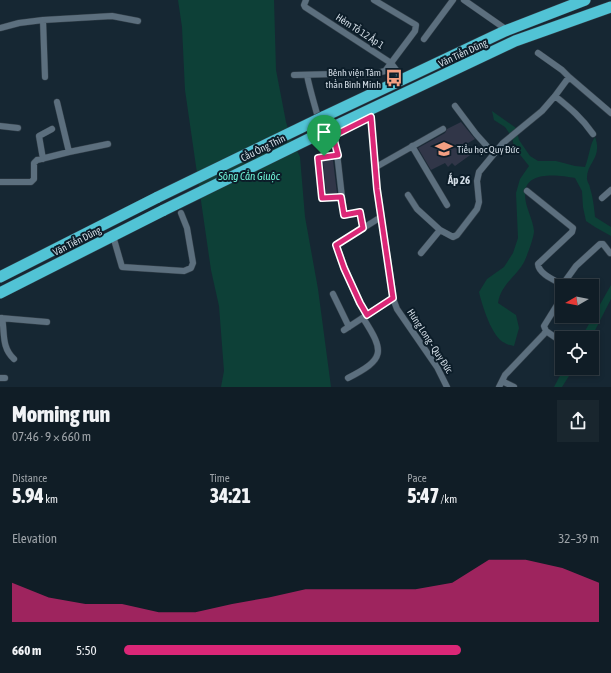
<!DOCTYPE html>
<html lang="en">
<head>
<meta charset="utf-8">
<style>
  :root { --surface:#101d26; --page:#19262e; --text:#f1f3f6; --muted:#9ca2a7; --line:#303b43; --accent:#db2777 }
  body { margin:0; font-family:"Asap Condensed",sans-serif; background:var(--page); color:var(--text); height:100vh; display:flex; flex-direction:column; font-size:15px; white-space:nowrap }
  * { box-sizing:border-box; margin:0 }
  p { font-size:13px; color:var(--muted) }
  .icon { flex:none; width:22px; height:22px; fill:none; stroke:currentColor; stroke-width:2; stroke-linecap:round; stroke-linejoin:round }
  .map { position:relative; height:387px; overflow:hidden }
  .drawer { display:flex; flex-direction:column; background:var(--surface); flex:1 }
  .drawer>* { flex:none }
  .needle { width:26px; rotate:261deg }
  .tools { position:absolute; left:555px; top:279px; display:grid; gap:8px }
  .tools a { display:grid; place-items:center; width:44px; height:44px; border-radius:0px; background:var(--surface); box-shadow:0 2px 6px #0003,0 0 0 1px var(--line); font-size:20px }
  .pin { position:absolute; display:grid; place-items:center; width:34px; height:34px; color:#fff; margin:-41px -17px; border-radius:50% 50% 50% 0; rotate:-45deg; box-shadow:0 0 4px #0007 }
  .pin .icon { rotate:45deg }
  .round { display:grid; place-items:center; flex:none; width:42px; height:42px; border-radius:0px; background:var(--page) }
  .summary { display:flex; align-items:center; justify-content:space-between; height:68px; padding:0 12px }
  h1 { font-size:22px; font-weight:800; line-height:30px }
  .figures { display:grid; grid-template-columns:repeat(3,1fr); gap:6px; height:68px; padding:4px 12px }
  .figures div { display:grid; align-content:center }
  .figures b { font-size:20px; font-weight:800 }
  .figures small { font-size:11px; font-weight:400 }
  .figures p { font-size:11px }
  .chart { height:112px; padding:8px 12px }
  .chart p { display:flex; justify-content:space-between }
  .chart svg { width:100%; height:72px; margin-top:4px; fill:var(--accent); opacity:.7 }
  ul { padding:0 12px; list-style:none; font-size:13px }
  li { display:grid; grid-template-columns:64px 48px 1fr; align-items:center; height:30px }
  li i { height:10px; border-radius:5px; background:var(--accent) }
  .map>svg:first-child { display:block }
</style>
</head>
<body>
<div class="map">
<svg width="611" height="387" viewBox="0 0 611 387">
  <rect width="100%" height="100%" fill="#162733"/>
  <path fill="#0d4037" d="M178 0H274L276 70 286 122 291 138 300 157 305 217 318 289 331 387H221L224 371 219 306 211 270 185 90 182 27Z
    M492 111 516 128 519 140 530 156 538 161H556L575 166 585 167C589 158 590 143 595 137 603 158 586 163 587 179 587 182 590 185 590 188 593 197 594 207 595 217L611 227V236L595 227 586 221 583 207 582 191 575 178C559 175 524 170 525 195 525 207 533 219 534 231 534 237 528 253 525 260 518 276 501 283 498 303L516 315 519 328 514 346C511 345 507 345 505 343 492 338 482 305 479 292L487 279 504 267 513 253 518 238 516 193 520 179 529 166 514 147 512 137 505 127 494 120Z
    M611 285V299L591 338H581Z
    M564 368H574L562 387H554Z"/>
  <path fill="#313648" d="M461 122 475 139 468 143 473 153 455 166 452 163 448 167 445 163 431 170 418 148 445 133 447 129Z
    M333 160 337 193H326L323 161Z"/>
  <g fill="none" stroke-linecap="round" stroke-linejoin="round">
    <g stroke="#34414b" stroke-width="7">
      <path id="street" d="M374 0 416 25 415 31 391 63 403 79
        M464 0 507 30
        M43 20 45 77
        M0 28 19 23 43 20 112 16 138 21
        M424 39 453 0
        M294 75 377 73 385 71 391 63 305 7 304 5 306 0
        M307 75C312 102 324 128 324 156
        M569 77 611 113
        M555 96C570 108 582 118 593 134
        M57 102 69 152
        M455 106 476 134 494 154
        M0 126 18 128
        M412 146 447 205
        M338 155 319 157 318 159 322 198 341 197
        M43 159 39 136 52 129
        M376 167 443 129
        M0 182H31L34 179V163L37 160 69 152 108 144
        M527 191 573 228 572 232 538 264C539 275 557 281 565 286
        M408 195 417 209 440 230
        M602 198 611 190
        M363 228 360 213 344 215 337 153 333 136 371 117 377 189 394 301 397 309 437 367 447 387
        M113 236 122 267 184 271 191 268 193 263 187 228 181 213
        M421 253 440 230 453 237 457 235 477 209 479 202 477 181 479 172 503 143 542 111 555 96 569 77 562 70 538 53
        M563 284 576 266 600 244H603L610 253
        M333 294 349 327
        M367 315 359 303 336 245 381 217
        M0 318 47 322
        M2 318C5 332 1 347 14 359
        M344 330 393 298
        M546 331 562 342
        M0 378H5
        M348 378C385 359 385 352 363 318
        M502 381 514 387
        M499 387 505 375 544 334 546 331 544 326 562 297"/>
    </g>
    <g stroke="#34414b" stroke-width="12">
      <path id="highway" d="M323 117 505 31 585 0
        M329 129 515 41 611 7
        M0 277 158 197
        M0 293 164 210"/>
    </g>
    <use href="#street" stroke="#5c6f7e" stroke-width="6"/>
    <use href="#highway" stroke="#51c3d5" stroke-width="11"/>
    <g stroke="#34414b" stroke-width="12" stroke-linecap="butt">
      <path id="highway-bridge" d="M158 197 323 117
        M164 210 329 129"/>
    </g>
    <use href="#highway-bridge" stroke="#51c3d5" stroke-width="11"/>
  </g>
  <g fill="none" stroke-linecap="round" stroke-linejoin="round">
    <g stroke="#fff" stroke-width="8">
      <path id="route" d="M371 117 377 189 393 298 367 315 360 303 344 268 336 245 363 228 360 212 344 215 341 197 322 198 318 158 338 155 333 136Z"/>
    </g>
    <use href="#route" stroke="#db2777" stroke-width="5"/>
  </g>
  <defs>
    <g id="bus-bare" transform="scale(1.38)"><path d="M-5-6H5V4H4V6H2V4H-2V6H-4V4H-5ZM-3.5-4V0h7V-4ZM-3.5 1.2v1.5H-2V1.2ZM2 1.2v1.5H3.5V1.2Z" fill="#f39f82" stroke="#0c1d29" stroke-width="2.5" paint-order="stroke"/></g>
    <g id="school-bare" transform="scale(1.38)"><path d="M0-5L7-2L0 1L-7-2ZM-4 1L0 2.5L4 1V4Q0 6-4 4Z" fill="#f39f82" stroke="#0c1d29" stroke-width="2.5" paint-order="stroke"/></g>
  </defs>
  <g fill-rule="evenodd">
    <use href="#bus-bare" x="394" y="78"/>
    <use href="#school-bare" x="444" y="149"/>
  </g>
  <g text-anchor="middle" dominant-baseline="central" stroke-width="4" stroke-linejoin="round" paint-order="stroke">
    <g font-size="10" fill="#d2dce5" stroke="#0c1d29">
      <text transform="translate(360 31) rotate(33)">Hẻm Tổ 12 Ấp 1</text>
      <text transform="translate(463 53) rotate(-25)">Văn Tiến Dũng</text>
      <text transform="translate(263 148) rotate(-26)">Cầu Ông Thìn</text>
      <text transform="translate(77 241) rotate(-27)">Văn Tiến Dũng</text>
      <text transform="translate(430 341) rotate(57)">Hưng Long - Quy Đức</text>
    </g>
    <g font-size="10" fill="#d2dce5" stroke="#0c1d29" text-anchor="end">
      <text x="381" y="72">Bệnh viện Tâm<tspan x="381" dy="12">thần Bình Minh</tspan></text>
      <text x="457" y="149" text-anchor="start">Tiểu học Quy Đức</text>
    </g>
    <g font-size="11" font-style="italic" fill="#6ef1d5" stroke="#0c1d29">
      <text x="249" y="176">Sông Cần Giuộc</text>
    </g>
    <g font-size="11" font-weight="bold" fill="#d2dce5" stroke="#0c1d29">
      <text x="459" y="180">Ấp 26</text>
    </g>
  </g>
</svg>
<div class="tools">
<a><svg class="needle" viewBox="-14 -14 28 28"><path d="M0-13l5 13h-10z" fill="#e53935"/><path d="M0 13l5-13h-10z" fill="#9ca2a7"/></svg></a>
<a><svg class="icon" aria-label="locate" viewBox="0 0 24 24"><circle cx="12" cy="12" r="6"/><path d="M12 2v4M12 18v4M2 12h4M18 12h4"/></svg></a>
</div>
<div class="pin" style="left:324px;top:156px;background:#1e9e55"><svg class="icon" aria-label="arrive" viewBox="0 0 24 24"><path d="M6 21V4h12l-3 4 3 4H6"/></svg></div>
</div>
<section class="drawer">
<div class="summary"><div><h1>Morning run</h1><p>07:46 · 9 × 660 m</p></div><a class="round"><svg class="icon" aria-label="share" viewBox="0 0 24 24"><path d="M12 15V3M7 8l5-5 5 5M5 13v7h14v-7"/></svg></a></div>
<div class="figures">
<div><p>Distance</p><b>5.94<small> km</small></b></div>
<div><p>Time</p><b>34:21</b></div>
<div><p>Pace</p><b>5:47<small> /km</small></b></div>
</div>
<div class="chart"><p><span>Elevation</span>32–39 m</p>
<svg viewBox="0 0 160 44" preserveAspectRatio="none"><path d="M0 44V20L10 29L20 33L30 33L40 38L50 38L60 33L70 29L80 24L90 24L100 24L110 24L120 20L130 6L140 6L150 11L160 20V44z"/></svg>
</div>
<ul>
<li><b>660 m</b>5:50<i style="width:71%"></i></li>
</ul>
</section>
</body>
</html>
